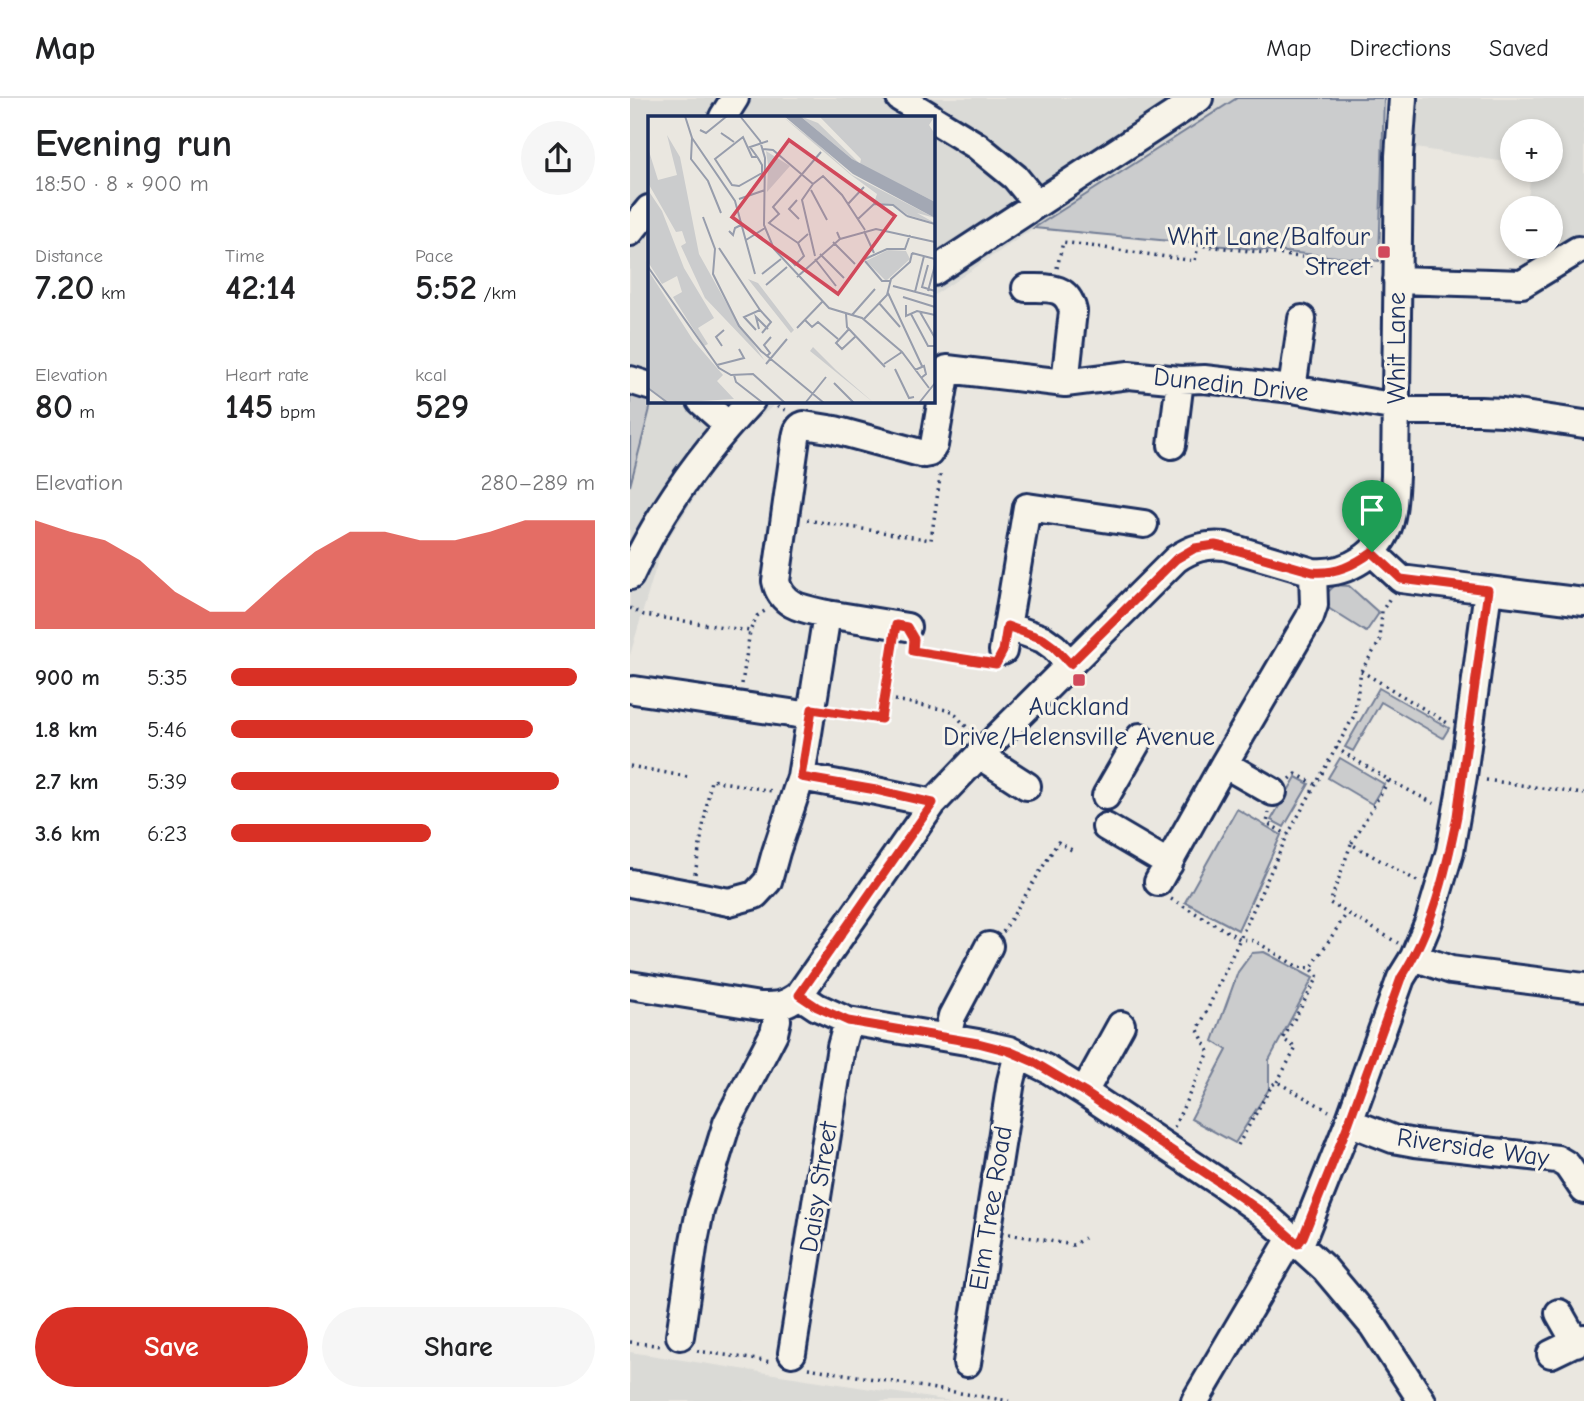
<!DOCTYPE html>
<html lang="en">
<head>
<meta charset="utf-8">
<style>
  :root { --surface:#fff; --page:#f6f6f6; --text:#202124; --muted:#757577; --line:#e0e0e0; --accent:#d93025 }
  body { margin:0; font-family:"Comic Neue",sans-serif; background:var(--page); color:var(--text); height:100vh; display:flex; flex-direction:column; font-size:26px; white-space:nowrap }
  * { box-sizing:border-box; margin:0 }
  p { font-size:23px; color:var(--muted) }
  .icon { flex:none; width:38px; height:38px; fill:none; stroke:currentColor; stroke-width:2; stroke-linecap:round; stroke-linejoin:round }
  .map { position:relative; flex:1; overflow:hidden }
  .panel { display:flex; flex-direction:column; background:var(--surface); width:630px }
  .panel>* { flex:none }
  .buttons { position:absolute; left:870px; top:21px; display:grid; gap:14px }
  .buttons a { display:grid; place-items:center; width:63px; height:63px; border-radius:50%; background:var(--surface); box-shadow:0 4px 10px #0003; font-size:35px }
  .pin { position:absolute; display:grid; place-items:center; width:60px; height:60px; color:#fff; margin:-72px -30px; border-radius:50% 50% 50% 0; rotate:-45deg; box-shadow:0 0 7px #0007 }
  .pin .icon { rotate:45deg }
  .round { display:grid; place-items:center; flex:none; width:74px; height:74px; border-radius:37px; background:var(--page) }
  .summary { display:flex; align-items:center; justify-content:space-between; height:119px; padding:0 35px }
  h1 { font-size:38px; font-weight:800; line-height:52px }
  .stats { display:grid; grid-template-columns:repeat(3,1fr); gap:10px; height:119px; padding:7px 35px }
  .stats div { display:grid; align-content:center }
  .stats b { font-size:35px; font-weight:800 }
  .stats small { font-size:19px; font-weight:400 }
  .stats p { font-size:19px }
  .chart { height:196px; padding:14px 35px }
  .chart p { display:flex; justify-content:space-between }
  .chart svg { width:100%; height:126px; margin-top:7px; fill:var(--accent); opacity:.7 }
  .action { display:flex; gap:14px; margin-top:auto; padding:14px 35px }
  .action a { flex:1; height:80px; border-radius:42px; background:var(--accent); color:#fff; font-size:28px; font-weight:800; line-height:80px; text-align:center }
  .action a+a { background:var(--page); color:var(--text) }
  ul { padding:0 35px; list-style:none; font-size:23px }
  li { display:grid; grid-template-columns:112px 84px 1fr; align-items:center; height:52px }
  li i { height:18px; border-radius:9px; background:var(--accent) }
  header { display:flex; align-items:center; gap:42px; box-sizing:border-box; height:98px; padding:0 35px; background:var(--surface); border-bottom:2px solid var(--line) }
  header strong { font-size:33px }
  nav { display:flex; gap:38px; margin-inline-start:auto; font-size:24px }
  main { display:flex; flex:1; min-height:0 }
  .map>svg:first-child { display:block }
</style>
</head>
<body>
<header>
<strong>Map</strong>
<nav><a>Map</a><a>Directions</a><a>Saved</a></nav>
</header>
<main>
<section class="panel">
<div class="summary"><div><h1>Evening run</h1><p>18:50 · 8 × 900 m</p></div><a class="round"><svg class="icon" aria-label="share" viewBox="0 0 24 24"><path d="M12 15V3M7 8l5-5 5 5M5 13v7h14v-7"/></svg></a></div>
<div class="stats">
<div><p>Distance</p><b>7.20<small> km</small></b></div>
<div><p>Time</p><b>42:14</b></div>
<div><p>Pace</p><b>5:52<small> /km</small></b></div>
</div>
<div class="stats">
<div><p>Elevation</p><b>80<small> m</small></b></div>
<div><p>Heart rate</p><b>145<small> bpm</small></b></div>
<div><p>kcal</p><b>529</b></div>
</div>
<div class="chart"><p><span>Elevation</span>280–289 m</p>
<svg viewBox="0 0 160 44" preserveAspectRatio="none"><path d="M0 44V6L10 10L20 13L30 20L40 31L50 38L60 38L70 27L80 17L90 10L100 10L110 13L120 13L130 10L140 6L150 6L160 6V44z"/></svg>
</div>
<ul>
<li><b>900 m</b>5:35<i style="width:95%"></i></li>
<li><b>1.8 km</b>5:46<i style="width:83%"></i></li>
<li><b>2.7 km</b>5:39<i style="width:90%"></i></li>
<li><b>3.6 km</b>6:23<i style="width:55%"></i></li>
</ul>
<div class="action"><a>Save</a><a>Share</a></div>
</section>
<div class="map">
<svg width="954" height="1303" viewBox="0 0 954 1303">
  <rect width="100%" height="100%" fill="#eae7e0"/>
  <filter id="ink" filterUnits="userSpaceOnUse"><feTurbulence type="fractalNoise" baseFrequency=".0143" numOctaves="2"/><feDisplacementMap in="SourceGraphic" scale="14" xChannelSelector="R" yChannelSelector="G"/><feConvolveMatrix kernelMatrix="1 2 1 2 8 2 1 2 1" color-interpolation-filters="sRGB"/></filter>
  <g filter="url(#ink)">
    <path fill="#dadad6" d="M0 0H607L404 130 303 198V19H19V303H149L100 344 31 452 0 557Z
      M788 0H954V138L944 149 921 139 920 110H897L901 72H920V33H882V65L786 50Z
      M0 1254 320 1303H0Z"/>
    <path fill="#cbcccd" stroke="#737e96" stroke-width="2" d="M607 0H754L749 163 404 130Z
      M0 296 22 303 0 388Z
      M705 487 719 488 749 515 736 534 695 508 696 496Z
      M749 590 819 630 813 640 751 604 723 653 715 649Z
      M710 660 754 686 742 706 698 680Z
      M666 679 679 686 654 729 641 722Z
      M607 711 651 737 608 832 555 804Z
      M634 854 683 880 639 962V991L605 1045 561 1021 597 952 583 943 608 874 622 855Z"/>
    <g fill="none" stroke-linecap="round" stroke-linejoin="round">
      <g stroke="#1b2f5e" stroke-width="32">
        <path id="minor" d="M270 0 301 19
          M93 19 105 0
          M303 21 347 48 385 79 407 106
          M0 134 19 111
          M303 174 569 0
          M767 182 892 186 948 152
          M396 190C418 190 437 187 443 213L435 285
          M0 282 19 288
          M662 291 672 221
          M71 303 98 327
          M767 313H850L873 314 954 326
          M542 347 550 282
          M0 478C30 412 71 356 121 303
          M858 492 954 504
          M197 516 277 529
          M377 528 413 541 424 549 440 566
          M373 553 397 409 514 426
          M4 592 181 618
          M349 657 397 688
          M594 666 643 694
          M171 679 197 516C175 511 151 509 146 483L166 340C167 334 168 329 174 327L205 332 294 356 299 355 304 347 317 271 435 285 499 277 550 282 574 281 662 291 767 309
          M476 698 510 639
          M476 729 539 766
          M528 784 594 666 680 519 684 507 683 474
          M0 785 99 804 125 797 138 783 146 754 171 679 246 693 303 705
          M784 859 821 872 954 889
          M0 887 130 908C147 908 155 908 169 897L303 705 349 657 546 461C562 450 576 446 595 448L683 474C717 477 751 456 760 423 764 408 764 393 765 378L769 58 773 0
          M169 897 187 909 218 923 348 945 379 952 419 972 454 994 491 927
          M317 939 322 918 359 848
          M454 994 592 1086 633 1115 661 1140 695 1171 743 1228 792 1303
          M719 1024 763 1041 785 1045 927 1061 937 1067 954 1092
          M668 1146 673 1139 719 1024 771 880 784 859 799 823 820 753 833 678 858 492 771 481 742 454
          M929 1215 946 1245
          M50 1238 64 1143 70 1113 97 1025 144 935 147 922 146 908
          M162 1255 211 949 218 923
          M921 1256 954 1240
          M337 1265 381 983 388 956
          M565 1303 661 1140"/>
      </g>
      <path stroke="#1b2f5e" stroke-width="3.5" stroke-dasharray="2 5" stroke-linecap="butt" d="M427 170 433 144 565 163 568 147 747 168
        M143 303 148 309 156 312
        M177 422 301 442 311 373
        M0 510 14 517 120 533
        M283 550V553L356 564
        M731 573 819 626
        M112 586 120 533 127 518 138 511
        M265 602 322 613 342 635
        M202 614 252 621 263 550
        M706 650 759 682 721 746 789 784
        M0 668 58 679
        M660 681 666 676 685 686
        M759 682 807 707
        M856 682 954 696
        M639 714 637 725 658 737
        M721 746 700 805 768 845
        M65 776 81 682 142 693
        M541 801 610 841 625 843 668 869 681 870 717 815
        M373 834 428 744 445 754
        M647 984 666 950 653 941 688 879 681 870
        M544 1029 579 954 568 932 657 738 724 618 731 573 750 543 752 513 761 498
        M608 1047 642 987 647 984 699 1013
        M379 1136 443 1147 454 1140
        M0 1244 32 1248
        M67 1253 142 1264
        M178 1270 379 1303"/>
      <use href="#minor" stroke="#f7f3e8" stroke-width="26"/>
    </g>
  </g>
  <g fill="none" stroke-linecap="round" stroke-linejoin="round" filter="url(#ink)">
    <g stroke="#fff" stroke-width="14">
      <path id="route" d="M585 447 595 449 683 474C706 476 724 467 742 454L771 481 858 492 827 718C816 774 802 832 771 880L719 1024 673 1139 668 1146 633 1115 592 1086 454 994 402 963 379 953 348 945 218 923 187 909 169 897 303 705 246 692 171 679 182 611 251 621 266 527 277 529 284 541 283 553 366 566 373 553 377 528 413 541 424 549 440 566 546 461 565 450Z"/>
    </g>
    <use href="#route" stroke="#d93025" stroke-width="9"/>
  </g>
  <g fill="#d1495b" stroke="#f7f3e8" stroke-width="2.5">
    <rect x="747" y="147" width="14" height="14" rx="3.5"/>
    <rect x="442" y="575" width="14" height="14" rx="3.5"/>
  </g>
  <g text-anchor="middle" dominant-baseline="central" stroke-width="6" stroke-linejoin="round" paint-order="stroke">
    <g font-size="26" fill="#1b2f5e" stroke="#f7f3e8" text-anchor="end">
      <text x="740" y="139">Whit Lane/Balfour<tspan x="740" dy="30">Street</tspan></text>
      <text x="449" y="609" text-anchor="middle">Auckland<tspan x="449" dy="30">Drive/Helensville Avenue</tspan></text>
    </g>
    <g font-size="26" fill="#1b2f5e" stroke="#f7f3e8">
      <text transform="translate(767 250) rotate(-90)">Whit Lane</text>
      <text transform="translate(601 287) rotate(6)">Dunedin Drive</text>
      <text transform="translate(843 1050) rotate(8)">Riverside Way</text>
      <text transform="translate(189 1089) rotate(-81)">Daisy Street</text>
      <text transform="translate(361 1110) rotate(-81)">Elm Tree Road</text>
    </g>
  </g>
  <g transform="translate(18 18)">
    <rect width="287" height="287" fill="#eae7e0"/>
    <path d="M134 0 166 25 204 59 287 102 269 97 287 107 260 99 246 89 226 87 229 78 203 59ZM152 0 170 7 211 47 204 43ZM171 0H287L281 9 287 18V86L212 48 213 43ZM19 19 32 41 51 138 85 199 117 245 57 182 33 130 38 127 34 115 28 116 0 67V32L10 64 29 59ZM118 35 142 50 119 76 120 49ZM0 74 14 95 36 152 66 202 50 212 60 228 56 230 25 181 34 176 29 160 14 168 0 146ZM240 134 258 135 262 143 238 165 218 145ZM0 154 45 224 75 259 69 265 86 283 21 287 0 271ZM100 163 110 167 146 214 143 217ZM165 231 188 254 226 287 162 235Z" fill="#cbcccd"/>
    <path d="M136 0H152L204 43 287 86V102L205 58Z" fill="#a3a8b4"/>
    <path fill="none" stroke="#979dac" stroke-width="2" d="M37 0 44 22 43 43 60 65 73 97M92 0 112 25 117 42 116 109 126 133 181 192 214 202 254 236 281 272M52 14 58 17 79 0M44 22 87 85 107 158M82 23 73 17 86 26M115 33 125 34 165 68M109 41H104L95 21 67 43 84 69 91 70 114 57V49L110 42 102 31 120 25M155 57 173 36M165 68 175 60 194 79 217 114M165 68 154 84 167 140M163 74 179 104M91 83 117 74M149 84 141 93 151 103M200 88 216 71M259 100 287 108M55 101 67 133 65 158 91 210 113 235 176 287M210 103 226 88 245 89 259 100M81 115 85 119 87 112 95 108M216 115 226 137M192 123 228 113 287 126M98 124 117 112M185 126 207 148M150 127 121 107 131 98 125 91 155 57M71 132 112 194 96 201 108 214M264 137 287 143M172 138 196 162M141 142 147 149 156 140 150 127 160 118M167 143 188 170M217 143 239 133H257L262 119M217 145 234 165H243M280 149 274 171 287 175M0 151 71 252 83 259 105 258 137 287M114 158 133 143M149 161 192 123 189 116M118 169 139 151M245 170 287 181M280 175 287 149M267 176 276 140M240 177 274 250M255 181 287 191M231 187 252 211M258 189V200L269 195 287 199M112 194 123 206 114 217M272 196 287 222M198 198 199 211 237 251M263 198 280 230H287M204 199 227 173M216 203 239 179 243 163 262 146 264 137M157 204 164 211 170 206 190 223M149 212 174 186M111 213 108 201 120 213M201 213 188 227 194 233 208 220M74 230 68 221 76 214M119 240 122 237 116 229 123 221M118 248 139 223M236 248 254 236M69 249 96 242 91 233M247 253 261 282 266 281M267 254 276 250 278 258 273 262M86 259 88 266 115 287M186 267 206 287M0 272 20 287M158 286 178 261M271 287 287 267"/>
    <path fill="#d1495b" fill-opacity="0.15" stroke="#d1495b" stroke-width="3.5" d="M141 24 247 100 190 178 84 101Z"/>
    <rect width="287" height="287" fill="none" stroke="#1b2f5e" stroke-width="3.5"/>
  </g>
</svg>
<div class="buttons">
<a>+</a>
<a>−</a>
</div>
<div class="pin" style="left:742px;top:454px;background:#1e9e55"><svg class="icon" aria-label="arrive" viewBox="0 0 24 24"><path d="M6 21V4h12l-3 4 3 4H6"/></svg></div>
</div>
</main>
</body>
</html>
